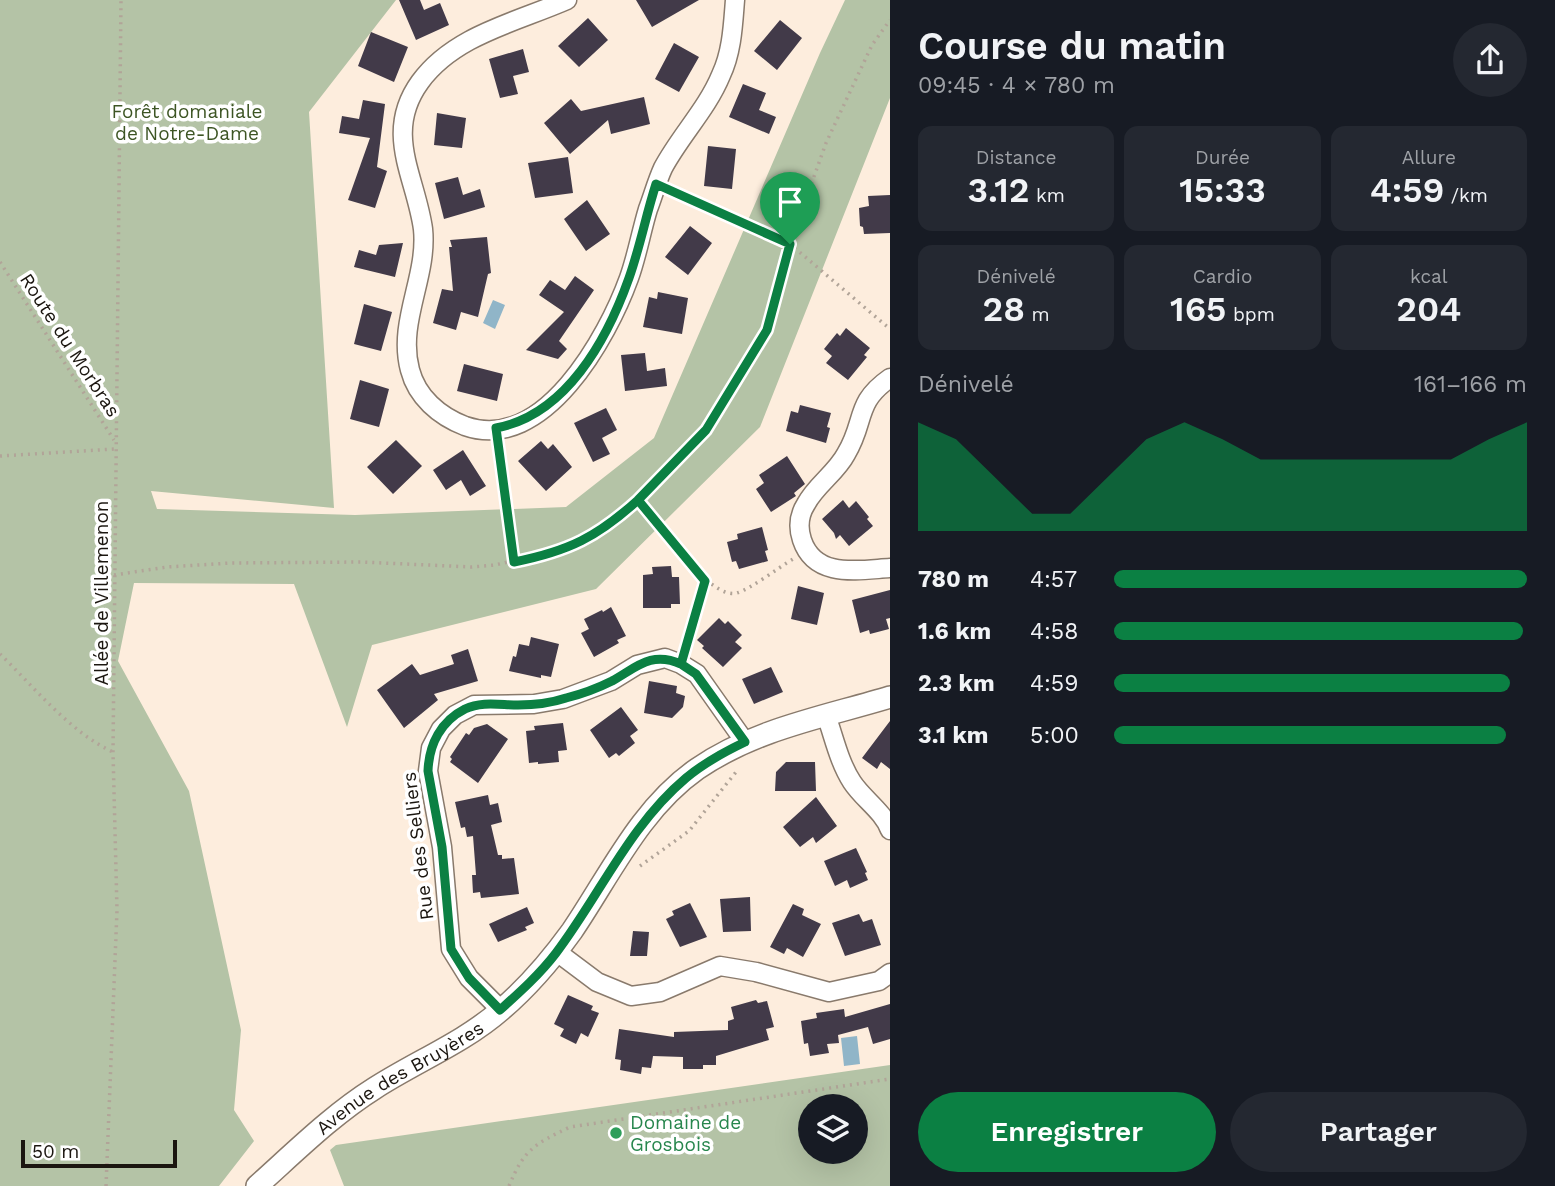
<!DOCTYPE html>
<html lang="fr">
<head>
<meta charset="utf-8">
<style>
  :root { --surface:#171b24; --page:#242831; --text:#f1f3f6; --muted:#9ea1a6; --accent:#0b8043 }
  body { margin:0; font-family:"Work Sans",sans-serif; background:var(--page); color:var(--text); height:100vh; display:flex; flex-direction:column; font-size:26px; white-space:nowrap }
  * { box-sizing:border-box; margin:0 }
  p { font-size:23px; color:var(--muted) }
  .icon { flex:none; width:38px; height:38px; fill:none; stroke:currentColor; stroke-width:2; stroke-linecap:round; stroke-linejoin:round }
  .map { position:relative; flex:1; overflow:hidden }
  .details { display:flex; flex-direction:column; background:var(--surface); width:665px }
  .details>* { flex:none }
  .fabs { position:absolute; left:798px; top:1094px; display:grid; gap:14px }
  .fabs a { display:grid; place-items:center; width:70px; height:70px; border-radius:50%; background:var(--surface); box-shadow:0 7px 28px #0002; font-size:35px }
  .scale { position:absolute; left:21px; bottom:18px; width:156px; box-sizing:border-box; padding-left:7px; border:4px solid #1b1610; border-top:0; font-size:19px; line-height:24px; white-space:nowrap; color:#1b1610; -webkit-text-stroke:5px #fff; paint-order:stroke }
  .pin { position:absolute; display:grid; place-items:center; width:60px; height:60px; color:#fff; margin:-72px -30px; border-radius:50% 50% 50% 0; rotate:-45deg; box-shadow:0 0 7px #0007 }
  .pin .icon { rotate:45deg }
  .round { display:grid; place-items:center; flex:none; width:74px; height:74px; border-radius:37px; background:var(--page) }
  .headline { display:flex; align-items:center; justify-content:space-between; height:119px; padding:0 28px }
  h1 { font-size:38px; font-weight:600; line-height:52px }
  .stats { display:grid; grid-template-columns:repeat(3,1fr); gap:10px; height:119px; padding:7px 28px }
  .stats div { display:grid; align-content:center; border-radius:14px; background:var(--page); text-align:center }
  .stats b { font-size:35px; font-weight:600 }
  .stats small { font-size:19px; font-weight:400 }
  .stats p { font-size:19px }
  .chart { height:196px; padding:14px 28px }
  .chart p { display:flex; justify-content:space-between }
  .chart svg { width:100%; height:126px; margin-top:7px; fill:var(--accent); opacity:.7 }
  .primary-button { display:flex; gap:14px; margin-top:auto; padding:14px 28px }
  .primary-button a { flex:1; height:80px; border-radius:42px; background:var(--accent); color:#fff; font-size:28px; font-weight:600; line-height:80px; text-align:center }
  .primary-button a+a { background:var(--page); color:var(--text) }
  ul { padding:0 28px; list-style:none; font-size:23px }
  li { display:grid; grid-template-columns:112px 84px 1fr; align-items:center; height:52px }
  li i { height:18px; border-radius:9px; background:var(--accent) }
  main { display:flex; flex:1; min-height:0 }
  .map>svg:first-child { display:block }
</style>
</head>
<body>
<main>
<div class="map">
<svg width="890" height="1186" viewBox="0 0 890 1186">
  <rect width="100%" height="100%" fill="#fdeddd"/>
  <path fill="#b4c3a6" fill-rule="evenodd" d="M0 0H396L309 112 334 508 151 491 157 509 355 515 566 507 654 438 820 53 845 0H890V98L760 427 596 589 372 645 347 727 294 584 134 583 118 661 189 791 241 1030 234 1110 254 1141 219 1186H0Z
    M890 1065V1186H344L330 1150 336 1145ZM810 1106H856V1152H810Z"/>
  <path fill="#90b5c8" d="M493 300 505 305 495 329 483 323Z
    M857 1036 860 1064 844 1066 841 1038Z"/>
  <path fill="#423a49" d="M399 0H420L424 10 440 3 449 25 416 40Z
    M636 0H699L652 27Z
    M588 18 608 40 579 67 558 46Z
    M780 20 802 38 777 70 754 51Z
    M371 32 408 47 394 82 358 66Z
    M674 43 699 57 679 92 655 79Z
    M523 49 529 72 513 76 518 94 500 98 489 59Z
    M743 84 766 93 759 110 776 117 769 134 729 117Z
    M644 97 650 124 611 134 608 120 570 154 544 123 571 99 581 111Z
    M363 100 385 104 377 167 387 171 375 208 348 200 370 138 339 133 342 116 359 119Z
    M437 113 466 118 462 148 434 145Z
    M708 146 736 149 732 189 704 186Z
    M568 157 573 193 535 198 528 163Z
    M458 177 463 195 480 189 485 207 444 219 435 183Z
    M890 195V233L864 234 863 227 860 226 859 208 869 206 868 196Z
    M587 200 610 234 586 251 564 219Z
    M690 226 712 243 688 275 665 257Z
    M487 237 491 273 488 274 478 317 461 312 456 330 433 323 442 289 453 291 449 247H452L450 240Z
    M403 243 395 277 354 267 359 250 376 255 379 245Z
    M575 276 594 290 559 341 567 349 558 359 526 350 564 312 539 295 550 280 565 290Z
    M658 292 688 298 682 334 643 327 649 297 657 299Z
    M364 304 392 312 381 351 354 344Z
    M846 328 870 348 864 355 867 357 848 380 826 363 832 356 824 349 837 333 840 336Z
    M645 353 647 371 665 368 667 386 625 391 621 355Z
    M464 364 503 374 497 401 457 391Z
    M360 380 389 389 379 427 350 419Z
    M800 405 831 413 827 427 830 428 826 443 786 431 791 411 798 413Z
    M606 408 617 430 602 438 610 454 593 462 574 423Z
    M396 440 422 466 393 494 367 467Z
    M541 441 548 449 553 444 572 467 546 491 518 461Z
    M463 450 486 486 470 496 461 480 446 490 433 470Z
    M787 456 805 484 794 493 796 496 771 512 756 489 764 483 759 475Z
    M843 500 849 508 856 501 869 517 867 519 873 526 849 546 840 535 836 539 834 533 822 519Z
    M762 527 768 550 765 551 768 561 739 569 736 561 732 562 727 542 738 539 737 534Z
    M671 566 672 577H679L680 604H671V608H643V575L653 574 652 567Z
    M798 586 824 593 817 625 791 619Z
    M890 590V618L886 619 889 629 870 634 869 630 860 633 852 600Z
    M611 607 626 636 617 640 619 643 594 657 581 633 589 629 584 619 602 610 603 612Z
    M719 618 725 624 728 621 742 635 735 642 742 648 723 667 702 648 704 646 697 640Z
    M531 637 559 644 551 677 541 675V678L509 671 513 656 516 657 519 644 529 646Z
    M468 649 478 681 434 694 438 700 404 728 377 690 412 664 420 675 454 664 451 655Z
    M771 667 783 692 754 704 742 679Z
    M649 681 677 686 676 693 685 696 683 707 672 718 644 713Z
    M621 707 638 730 630 736 635 743 619 756 616 753 609 758 590 730Z
    M890 721V769L881 762 877 769 862 758Z
    M563 723 567 750 558 751 559 762 538 764V762L529 763 526 731 535 730 534 726Z
    M487 724 508 739 478 783 450 762 452 759 450 757 466 733 469 735 474 728Z
    M786 762H815L816 791H775L776 772Z
    M488 795 490 805 498 803 502 822 491 825 498 855H502V859L514 858 519 894 481 898 480 892 473 893 472 875H476L473 836 467 837 465 827 461 828 455 802Z
    M816 797 837 826 816 843 813 837 800 847 783 827Z
    M856 848 867 872 865 873 868 880 850 888 847 880 835 886 824 861Z
    M750 897 751 931 723 932 720 899Z
    M690 903 707 937 680 947 666 919 674 915 672 911Z
    M793 904 804 909 802 915 821 924 803 957 787 948 784 954 770 947Z
    M527 907 534 923 525 927 527 930 498 942 489 924Z
    M859 914 863 922 872 919 881 945 845 956 832 923Z
    M633 931 649 932 647 956H630Z
    M568 995 593 1006 591 1010 599 1013 588 1037 581 1033 576 1044 560 1036 564 1029 554 1024Z
    M756 1000 758 1003 767 1001 774 1027 766 1029 769 1040 716 1056V1065H703V1069H683V1057L653 1056 651 1068 642 1067 641 1074 620 1070 621 1060 615 1059 619 1029 674 1037V1032L728 1030V1021L734 1019 731 1007Z
    M890 1004V1039L873 1044 868 1027 838 1035 839 1043 827 1044 829 1053 810 1056 808 1043 804 1044 801 1021 817 1018 816 1013 844 1009 845 1017Z"/>
  <g fill="none" stroke-linecap="round" stroke-linejoin="round">
    <g stroke="#897a6c" stroke-width="21">
      <path id="minor" d="M567 0C517 22 454 35 420 82 383 133 416 177 423 229 428 277 397 322 410 370 417 397 439 416 465 426 544 454 608 336 629 278 637 256 641 232 648 209 653 196 657 181 663 168 680 136 707 109 721 75 732 52 733 25 735 0
        M890 378C854 403 866 421 846 454 836 473 816 485 806 504 799 515 798 528 802 540 815 579 858 570 890 568
        M826 715C834 737 839 762 852 782 863 799 883 811 890 830
        M557 952 597 982 631 996 660 992 720 966 756 972 829 992 879 981 890 973
        M501 1010 469 978 451 949 442 847 428 771 431 748 441 729 455 715 474 705 534 704 563 699 611 681 637 665 665 658 681 664 697 674 745 742"/>
    </g>
    <g stroke="#897a6c" stroke-width="24">
      <g id="tertiary">
        <path id="s1" d="M257 1186C295 1152 332 1115 375 1088 417 1061 463 1043 501 1010 528 987 551 960 572 931 610 875 640 809 697 769 755 729 824 717 890 697"/>
      </g>
    </g>
    <path stroke="#b1a498" stroke-width="3.5" stroke-dasharray="2 5" stroke-linecap="butt" d="M674 192 790 244 890 329
      M0 262 114 440
      M499 446 514 562
      M0 456 115 449
      M638 500C655 521 710 601 737 593 752 588 778 568 793 559
      M114 575 167 567 231 563 361 562 472 567 495 565 561 550 604 529 638 500 706 430 767 330 790 244 826 143 872 45 890 20
      M686 646 705 581
      M0 654C34 687 71 733 113 752
      M640 866 689 831 736 772
      M106 1186 117 910 113 752 121 0
      M509 1186C524 1149 535 1144 570 1127L890 1079"/>
    <use href="#minor" stroke="#fff" stroke-width="18"/>
    <use href="#tertiary" stroke="#fff" stroke-width="21"/>
  </g>
  <g fill="none" stroke-linecap="round" stroke-linejoin="round">
    <g stroke="#fff" stroke-width="14">
      <path id="route" d="M790 244 767 330 706 430 638 500 705 581 681 664 696 674 745 742C724 752 704 763 686 778 629 826 600 895 556 953 540 974 520 992 500 1010L469 978 451 949 442 847 428 771C429 744 441 721 465 709 482 701 500 705 518 705 534 705 551 703 566 698 582 694 598 688 612 681 637 667 651 651 681 664L705 581 638 500C597 537 569 551 514 562L496 428C566 415 607 340 629 278 640 247 646 215 656 184L790 244"/>
    </g>
    <use href="#route" stroke="#0b8043" stroke-width="9"/>
  </g>
  <circle fill="#2e9e5b" stroke="#fff" stroke-width="2.5" cx="616" cy="1133" r="7"/>
  <g text-anchor="middle" dominant-baseline="central" stroke-width="7" stroke-linejoin="round" paint-order="stroke">
    <g font-size="19" fill="#3d5524" stroke="#fff">
      <text x="187" y="111">Forêt domaniale<tspan x="187" dy="22">de Notre-Dame</tspan></text>
    </g>
    <g font-size="19" fill="#1b1610" stroke="#fff">
      <text transform="translate(70 345) rotate(57)">Route du Morbras</text>
      <text transform="translate(101 593) rotate(-90)">Allée de Villemenon</text>
      <text transform="translate(418 846) rotate(-97)">Rue des Selliers</text>
      <text stroke="none"><textPath href="#s1" startOffset="180">Avenue des Bruyères</textPath></text>
    </g>
    <g font-size="19" fill="#27864d" stroke="#fff" text-anchor="start">
      <text x="630" y="1122">Domaine de<tspan x="630" dy="22">Grosbois</tspan></text>
    </g>
  </g>
</svg>
<div class="fabs">
<a><svg class="icon" aria-label="layers" viewBox="0 0 24 24"><path d="M12 4l9 5-9 5-9-5zM3 14l9 5 9-5"/></svg></a>
</div>
<div class="scale">50 m</div>
<div class="pin" style="left:790px;top:244px;background:#1e9e55"><svg class="icon" aria-label="arrive" viewBox="0 0 24 24"><path d="M6 21V4h12l-3 4 3 4H6"/></svg></div>
</div>
<section class="details">
<div class="headline"><div><h1>Course du matin</h1><p>09:45 · 4 × 780 m</p></div><a class="round"><svg class="icon" aria-label="share" viewBox="0 0 24 24"><path d="M12 15V3M7 8l5-5 5 5M5 13v7h14v-7"/></svg></a></div>
<div class="stats">
<div><p>Distance</p><b>3.12<small> km</small></b></div>
<div><p>Durée</p><b>15:33</b></div>
<div><p>Allure</p><b>4:59<small> /km</small></b></div>
</div>
<div class="stats">
<div><p>Dénivelé</p><b>28<small> m</small></b></div>
<div><p>Cardio</p><b>165<small> bpm</small></b></div>
<div><p>kcal</p><b>204</b></div>
</div>
<div class="chart"><p><span>Dénivelé</span>161–166 m</p>
<svg viewBox="0 0 160 44" preserveAspectRatio="none"><path d="M0 44V6L10 12L20 25L30 38L40 38L50 25L60 12L70 6L80 12L90 19L100 19L110 19L120 19L130 19L140 19L150 12L160 6V44z"/></svg>
</div>
<ul>
<li><b>780 m</b>4:57<i style="width:100%"></i></li>
<li><b>1.6 km</b>4:58<i style="width:99%"></i></li>
<li><b>2.3 km</b>4:59<i style="width:96%"></i></li>
<li><b>3.1 km</b>5:00<i style="width:95%"></i></li>
</ul>
<div class="primary-button"><a>Enregistrer</a><a>Partager</a></div>
</section>
</main>
</body>
</html>
